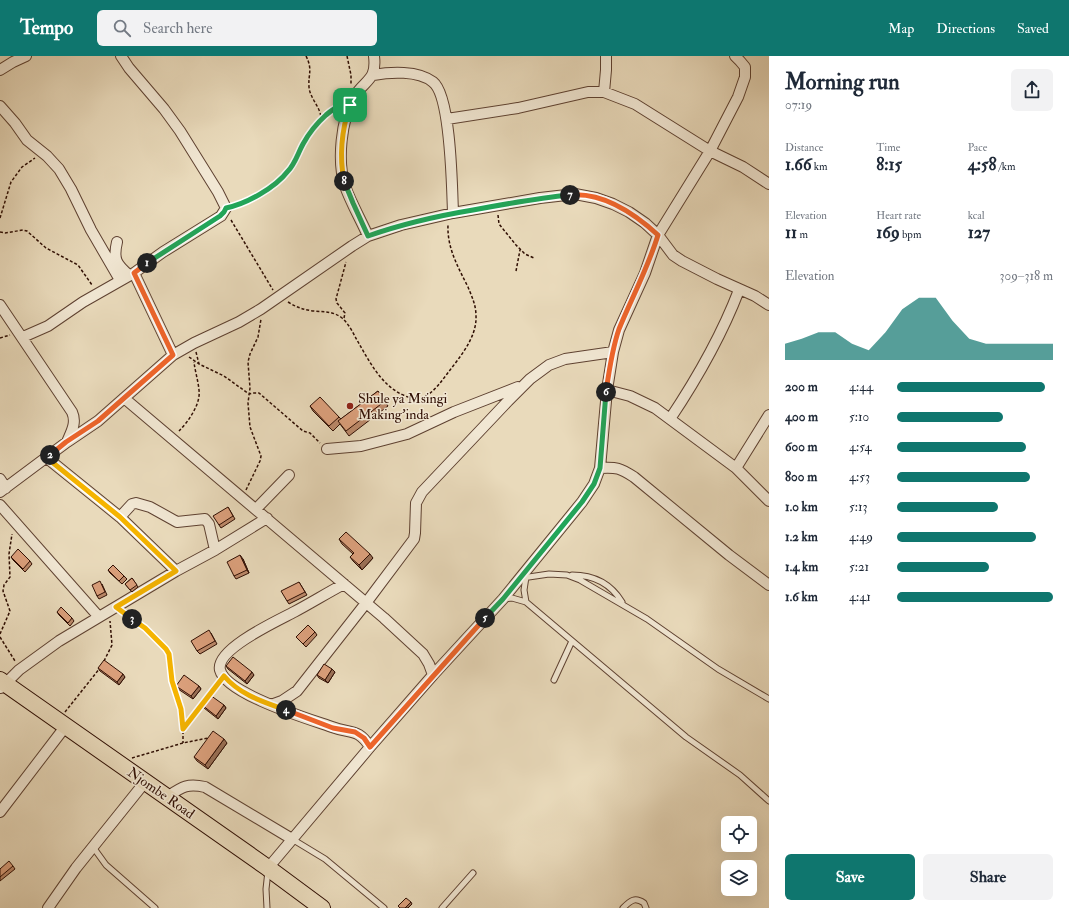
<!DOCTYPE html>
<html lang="en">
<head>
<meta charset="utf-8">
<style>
  :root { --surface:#fff; --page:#f2f2f3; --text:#1f2937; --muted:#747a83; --accent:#0f766e }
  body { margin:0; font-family:"IM FELL Double Pica",serif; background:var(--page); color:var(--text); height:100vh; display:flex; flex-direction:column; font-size:15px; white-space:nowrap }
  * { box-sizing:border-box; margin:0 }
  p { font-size:13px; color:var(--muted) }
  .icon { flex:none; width:22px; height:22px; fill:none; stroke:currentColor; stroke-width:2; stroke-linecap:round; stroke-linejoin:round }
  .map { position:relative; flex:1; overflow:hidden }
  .sheet { display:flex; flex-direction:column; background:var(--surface); width:300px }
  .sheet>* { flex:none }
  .buttons { position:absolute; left:721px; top:760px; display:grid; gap:8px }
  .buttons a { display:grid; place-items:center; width:36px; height:36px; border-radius:6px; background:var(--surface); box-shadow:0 4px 16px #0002; font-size:20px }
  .pin { position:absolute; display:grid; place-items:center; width:34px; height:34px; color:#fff; margin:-17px; border-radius:8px; box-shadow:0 2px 6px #0006 }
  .km { position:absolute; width:20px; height:20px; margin:-10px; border-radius:50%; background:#222; color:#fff; font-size:11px; line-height:20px; text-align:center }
  .round { display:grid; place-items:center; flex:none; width:42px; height:42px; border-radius:6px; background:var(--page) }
  .head { display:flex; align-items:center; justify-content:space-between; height:68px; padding:0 16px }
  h1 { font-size:22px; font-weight:700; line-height:30px }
  .stats { display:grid; grid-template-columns:repeat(3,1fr); gap:6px; height:68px; padding:4px 16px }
  .stats div { display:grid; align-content:center }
  .stats b { font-size:17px; font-weight:700 }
  .stats small { font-size:11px; font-weight:400 }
  .stats p { font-size:11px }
  .chart { height:112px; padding:8px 16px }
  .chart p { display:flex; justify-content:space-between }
  .chart svg { width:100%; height:72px; margin-top:4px; fill:var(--accent); opacity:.7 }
  .action { display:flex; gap:8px; margin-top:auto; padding:8px 16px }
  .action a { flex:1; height:46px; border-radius:6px; background:var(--accent); color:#fff; font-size:16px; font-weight:700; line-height:46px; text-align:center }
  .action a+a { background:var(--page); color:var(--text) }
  ul { padding:0 16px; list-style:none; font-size:13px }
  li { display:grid; grid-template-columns:64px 48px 1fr; align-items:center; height:30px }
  li i { height:10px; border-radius:5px; background:var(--accent) }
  header { display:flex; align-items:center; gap:24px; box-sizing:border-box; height:56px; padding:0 20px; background:var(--accent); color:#fff }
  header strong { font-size:19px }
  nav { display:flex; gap:22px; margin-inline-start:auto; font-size:14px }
  .search { width:280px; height:36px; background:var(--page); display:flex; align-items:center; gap:10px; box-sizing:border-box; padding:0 14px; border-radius:6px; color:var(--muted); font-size:15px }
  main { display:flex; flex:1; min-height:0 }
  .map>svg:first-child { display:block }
</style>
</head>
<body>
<header>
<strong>Tempo</strong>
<div class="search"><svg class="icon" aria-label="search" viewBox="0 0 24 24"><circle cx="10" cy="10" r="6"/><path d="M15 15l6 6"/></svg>Search here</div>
<nav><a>Map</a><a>Directions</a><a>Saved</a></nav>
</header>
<main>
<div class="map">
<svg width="769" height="852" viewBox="0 0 769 852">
  <rect width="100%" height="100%" fill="#e9dabb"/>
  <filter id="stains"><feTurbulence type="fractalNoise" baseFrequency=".005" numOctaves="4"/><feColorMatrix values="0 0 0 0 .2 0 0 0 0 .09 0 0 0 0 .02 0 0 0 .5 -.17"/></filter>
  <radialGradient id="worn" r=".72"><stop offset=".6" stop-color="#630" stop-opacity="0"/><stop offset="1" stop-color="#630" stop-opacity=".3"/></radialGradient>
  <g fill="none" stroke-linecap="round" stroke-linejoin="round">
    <g stroke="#5e4131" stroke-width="7">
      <path id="service" d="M572 519C594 519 611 528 622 546
        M522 522 549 518 567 519 580 524 647 563 718 613 769 643
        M504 543 512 542 526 546 686 681 740 719 769 745
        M526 546 524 534 526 521
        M554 624 572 585
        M292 783 325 803 384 852
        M93 791 106 809 155 852
        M267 852 266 833 268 815
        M442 852 473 817
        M623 852C631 844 635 841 644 847L646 852"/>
    </g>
    <g stroke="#5e4131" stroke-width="12">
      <path id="minor" d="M0 14 13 6 26 0
        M373 19C390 16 418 14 433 26 451 40 452 132 453 157
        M604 36 606 14V0
        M0 50 15 67 27 84 47 100 59 113 71 133 91 174 120 224
        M447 63 518 52 588 36H604L635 48 710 95 743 111 769 128
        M368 180C361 164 351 147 345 130 337 105 341 64 354 41 365 23 377 25 374 0
        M117 186C113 203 116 208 129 219
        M134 217 173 299
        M0 249 72 356C77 367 71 376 67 386
        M23 281 48 270 83 246 134 217 163 196 221 160 226 152 218 136 180 75 164 53 129 12 121 0
        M607 334 630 340 655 352 736 412 769 445
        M124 342 384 562 423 598 429 608 433 619
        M670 363C698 321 721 281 739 234
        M327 393 361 390 407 378 454 356 518 331
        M47 402 120 461 176 515
        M600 412C617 411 620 412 634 421L729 499 769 529
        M736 412 769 359
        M0 423 6 432
        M0 436 67 386 98 365 173 299 194 287 239 266 261 253 352 190 368 180 401 169 453 157 540 142 575 138 596 142 613 148 629 156 645 167 658 179 673 199 682 205 717 223 755 240 769 249
        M0 449 99 561
        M256 453 289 419
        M120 461 132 448 136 447 150 451 177 466 205 463 209 468 215 494
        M344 528C327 537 311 547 294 556 279 564 215 593 220 614 226 638 309 663 332 671 351 678 358 672 370 691
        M1 632 19 614 59 585 176 515 215 494 267 462
        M271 649 282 645 297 635 366 547 414 483 415 477 416 447 422 436 508 345 530 323 549 309 565 303 613 296
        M167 741C182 731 187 727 205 731L292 783
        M0 756 65 671
        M268 812 370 691 433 619 503 543 582 446 594 428 600 412 607 334 613 296 619 274 645 217 658 179 710 95 738 41 745 21V11L740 5 735 0
        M48 852 76 812 145 726"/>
    </g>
    <g stroke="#2f0e03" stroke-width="18">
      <path id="trunk" d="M0 624 268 812 322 852"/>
    </g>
    <path stroke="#2f0e03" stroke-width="1.5" stroke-dasharray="3 2" stroke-linecap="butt" d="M306 0C313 14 308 18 309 31 310 43 321 51 321 63
      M347 0 351 19V29
      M235 150 259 138 277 127 289 115 304 86 316 68 328 57 341 50
      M498 159 499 168 516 189 525 198 534 202
      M0 162 11 126 22 111 35 102
      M231 164 273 234
      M0 176 5 177 23 174 27 175 46 192 78 209 92 229
      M516 215 520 194
      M288 246C296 251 304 254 314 255 324 256 333 255 342 262 349 268 353 277 357 284 369 305 381 329 403 339 424 349 435 334 447 318 459 302 477 282 476 260 476 249 472 241 468 231 458 211 447 192 448 169
      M344 262 345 257 337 247 336 243 346 206
      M0 282 10 279
      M196 296 199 308
      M189 301 199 308 224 320 249 338 253 337H259L303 375 310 377 320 387
      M179 375C188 366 201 348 199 334 198 324 195 315 194 306
      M246 434 260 405 261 400 250 371 248 347 250 332 248 306 250 298 258 281 261 263
      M124 557 145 572 166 593 169 598 172 625 181 653 183 673V687
      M0 578 10 555 3 535 4 529 10 521 9 498 12 478
      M0 581 15 605
      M104 605 112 589 110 565
      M65 656 100 612
      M183 673 217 629
      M132 702 183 687 208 682"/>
    <use href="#service" stroke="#f1e7d3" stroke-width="5"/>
    <use href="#minor" stroke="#f1e7d3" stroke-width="10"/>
    <use href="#trunk" stroke="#e9dabb" stroke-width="16"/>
  </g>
  <path fill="#bd8a6b" stroke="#2f0e03" d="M378 335 388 350 349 380 340 368 333 375 313 355 310 350 339 361 341 363Z
    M228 451 235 463 221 472 219 469Z
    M339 483 373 502 362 514 353 505 350 501 353 498 342 488Z
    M11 501 30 505 32 508 25 516 13 504Z
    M243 503 249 517 236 523 234 520Z
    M108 514 124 520 127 523 122 528 110 517Z
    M132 522 138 531 132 536 125 528Z
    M299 526 307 539 289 548 287 545Z
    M102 528 107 539 99 543 97 540Z
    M57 556 72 562 74 565 70 570 59 559Z
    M315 576 317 579 306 591 296 581Z
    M211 577 217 588 200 598 197 595Z
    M226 610 254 619 247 628 228 613Z
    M98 612 125 621 119 629 100 615Z
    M332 613 335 616 328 627 319 622 317 619Z
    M176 630H199L201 633 193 643 178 633Z
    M202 649H224L226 652 218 663 204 652Z
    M227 687 208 713 197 705 194 701Z
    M13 810 15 813 0 825V813Z"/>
  <path fill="#9a7057" stroke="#2f0e03" d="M370 498 373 502 362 514 359 509Z
    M240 499 243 503 249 517 247 514Z
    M332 613 335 616 328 627 325 624Z
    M252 616 254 619 247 628 245 625Z
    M123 618 125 621 119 629 117 626Z
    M199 630 201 633 193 643 191 640Z
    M224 649 226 652 218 663 216 660Z
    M224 683 227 687 208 713 205 709Z
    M411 846 412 848 408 852H405Z"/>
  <path fill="#dca07c" stroke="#2f0e03" d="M378 335 385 345 346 375 338 365Z
    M320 341 339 361 329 370 310 350Z
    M228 451 233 460 219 469 213 460Z
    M346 476 370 498 359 509 350 501 354 497 339 483Z
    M18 493 30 505 23 513 11 501Z
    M240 499 247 514 234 520 227 506Z
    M113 509 124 520 119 525 108 514Z
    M132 522 137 529 130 534 125 528Z
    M100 525 105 536 97 540 92 529Z
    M299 526 305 536 287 545 281 535Z
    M61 551 72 562 68 567 57 556Z
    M308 569 315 576 303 588 296 581Z
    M209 574 215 585 197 595 191 585Z
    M233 601 252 616 245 625 226 610Z
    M104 604 123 618 117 626 98 612Z
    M324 608 332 613 325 624 317 619Z
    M184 619 199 630 191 640 176 630Z
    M210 639 224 649 216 660 202 649Z
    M213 675 224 683 205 709 194 701Z
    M9 805 13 810 0 821V813Z
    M406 842 411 846 405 852H400L398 850Z"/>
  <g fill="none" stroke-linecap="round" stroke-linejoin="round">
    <g stroke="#fff" stroke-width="8">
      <path id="split-1" d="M147 207 220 160 224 156 226 152C246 148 275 132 288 115 295 108 298 97 303 88 309 77 316 68 326 59 333 53 340 48 350 49"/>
    </g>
    <g stroke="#fff" stroke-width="8">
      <path id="split-2" d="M50 399 66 386 98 365 173 299 134 217 147 207"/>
    </g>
    <g stroke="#fff" stroke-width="8">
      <path id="split-3" d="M50 399 47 402 120 461 176 515 116 551 132 563"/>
    </g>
    <g stroke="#fff" stroke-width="8">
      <path id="split-4" d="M132 563 145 572 166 593 169 598 172 625 181 653 183 673 224 620C240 639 264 646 286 654"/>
    </g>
    <g stroke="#fff" stroke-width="8">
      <path id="split-5" d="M286 654 333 672 355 676 364 682 370 691 485 562"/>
    </g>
    <g stroke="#fff" stroke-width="8">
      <path id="split-6" d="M485 562 503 543 582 446 594 428 600 412 606 336"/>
    </g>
    <g stroke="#fff" stroke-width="8">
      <path id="split-7" d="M570 139C603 136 635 158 658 179 648 212 632 241 619 273 612 293 609 315 606 336"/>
    </g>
    <g stroke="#fff" stroke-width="8">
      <path id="split-8" d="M344 125 353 147 368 180C402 168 437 160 473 154 505 148 537 142 570 139"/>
    </g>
    <g stroke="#fff" stroke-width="8">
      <path id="split-9" d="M344 125C339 99 342 73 350 49"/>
    </g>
    <use href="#split-1" stroke="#22a559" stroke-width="5"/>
    <use href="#split-2" stroke="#f0652b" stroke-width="5"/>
    <use href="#split-3" stroke="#f5b400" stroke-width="5"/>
    <use href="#split-4" stroke="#f5b400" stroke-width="5"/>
    <use href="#split-5" stroke="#f0652b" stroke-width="5"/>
    <use href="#split-6" stroke="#22a559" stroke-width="5"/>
    <use href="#split-7" stroke="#f0652b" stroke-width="5"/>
    <use href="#split-8" stroke="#22a559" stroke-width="5"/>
    <use href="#split-9" stroke="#f5b400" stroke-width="5"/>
  </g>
  <circle fill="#8f2418" stroke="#f1e7d3" stroke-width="1.5" cx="350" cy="350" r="4"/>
  <g text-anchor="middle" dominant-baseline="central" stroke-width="3" stroke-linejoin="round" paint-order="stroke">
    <g font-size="14" fill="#2f0e03" stroke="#f1e7d3" text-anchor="start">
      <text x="358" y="342">Shule ya Msingi<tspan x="358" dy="16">Making'inda</tspan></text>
    </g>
    <g font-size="14" fill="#2f0e03" stroke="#f1e7d3">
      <text transform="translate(161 737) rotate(35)">Njombe Road</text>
    </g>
  </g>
  <rect width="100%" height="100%" filter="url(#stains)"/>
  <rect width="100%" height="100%" fill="url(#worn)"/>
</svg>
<div class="buttons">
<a><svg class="icon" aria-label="locate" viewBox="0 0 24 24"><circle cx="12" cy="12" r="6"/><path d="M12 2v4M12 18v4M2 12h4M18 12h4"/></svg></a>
<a><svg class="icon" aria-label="layers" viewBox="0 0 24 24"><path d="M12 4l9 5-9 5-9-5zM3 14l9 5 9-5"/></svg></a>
</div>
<div class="pin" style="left:350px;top:49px;background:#1e9e55"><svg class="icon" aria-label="arrive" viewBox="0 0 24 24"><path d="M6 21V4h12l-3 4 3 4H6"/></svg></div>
<b class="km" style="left:147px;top:207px">1</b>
<b class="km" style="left:50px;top:399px">2</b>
<b class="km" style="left:132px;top:563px">3</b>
<b class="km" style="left:286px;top:654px">4</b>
<b class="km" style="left:485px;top:562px">5</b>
<b class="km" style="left:606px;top:336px">6</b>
<b class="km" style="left:570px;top:139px">7</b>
<b class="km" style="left:344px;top:125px">8</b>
</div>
<section class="sheet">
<div class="head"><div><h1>Morning run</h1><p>07:19</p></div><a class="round"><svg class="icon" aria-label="share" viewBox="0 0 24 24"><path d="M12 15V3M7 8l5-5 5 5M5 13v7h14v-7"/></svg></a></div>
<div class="stats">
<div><p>Distance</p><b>1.66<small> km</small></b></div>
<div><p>Time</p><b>8:15</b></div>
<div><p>Pace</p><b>4:58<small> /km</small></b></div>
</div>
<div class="stats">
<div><p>Elevation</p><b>11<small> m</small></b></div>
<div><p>Heart rate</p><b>169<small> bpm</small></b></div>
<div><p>kcal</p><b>127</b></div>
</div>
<div class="chart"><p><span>Elevation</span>309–318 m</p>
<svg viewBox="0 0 160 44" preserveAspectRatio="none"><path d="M0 44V34L10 31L20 27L30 27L40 34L50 38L60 27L70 13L80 6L90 6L100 20L110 31L120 34L130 34L140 34L150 34L160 34V44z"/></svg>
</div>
<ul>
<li><b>200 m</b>4:44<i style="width:95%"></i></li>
<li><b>400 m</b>5:10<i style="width:68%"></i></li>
<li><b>600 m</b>4:54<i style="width:83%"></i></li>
<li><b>800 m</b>4:53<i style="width:85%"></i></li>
<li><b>1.0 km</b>5:13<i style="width:65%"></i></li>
<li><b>1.2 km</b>4:49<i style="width:89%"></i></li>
<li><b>1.4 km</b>5:21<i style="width:59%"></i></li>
<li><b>1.6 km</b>4:41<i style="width:100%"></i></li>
</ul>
<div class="action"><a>Save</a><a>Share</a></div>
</section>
</main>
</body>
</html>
